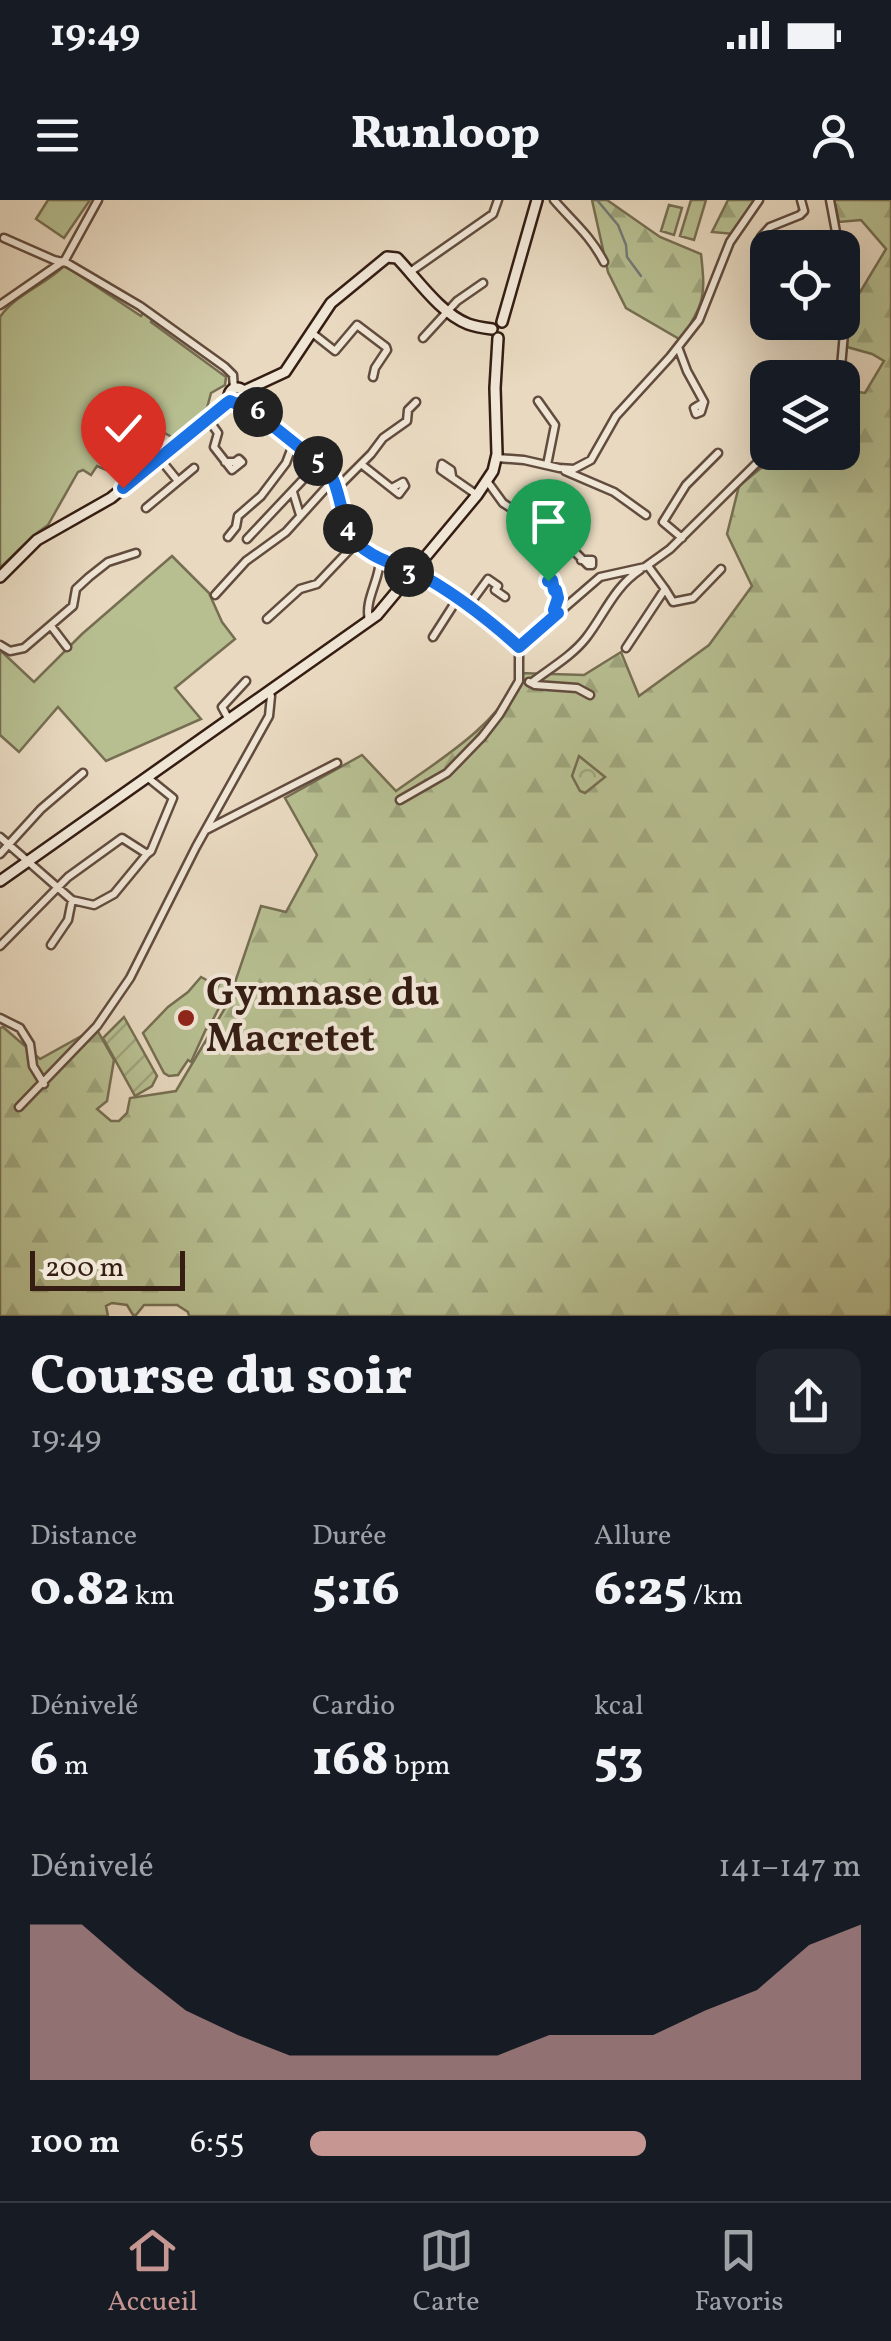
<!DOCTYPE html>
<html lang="fr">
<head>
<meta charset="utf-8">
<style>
  :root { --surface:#171b24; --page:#20242c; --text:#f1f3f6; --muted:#9ea1a6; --line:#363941; --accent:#c59692 }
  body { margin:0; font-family:Vollkorn,serif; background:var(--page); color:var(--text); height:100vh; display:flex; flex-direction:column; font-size:38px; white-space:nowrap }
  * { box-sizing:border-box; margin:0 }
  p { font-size:32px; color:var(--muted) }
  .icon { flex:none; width:55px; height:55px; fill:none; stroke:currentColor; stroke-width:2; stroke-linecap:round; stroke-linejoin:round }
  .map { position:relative; height:1116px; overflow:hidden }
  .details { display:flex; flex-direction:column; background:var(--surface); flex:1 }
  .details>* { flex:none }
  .fabs { position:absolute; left:750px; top:30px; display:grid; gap:20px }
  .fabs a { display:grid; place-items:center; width:110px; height:110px; border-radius:20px; background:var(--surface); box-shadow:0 10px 40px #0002; font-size:50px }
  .scale { position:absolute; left:30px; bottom:25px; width:155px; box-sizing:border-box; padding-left:10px; border:5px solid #351d13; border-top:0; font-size:28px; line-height:35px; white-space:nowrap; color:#351d13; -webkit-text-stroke:8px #f0e6d6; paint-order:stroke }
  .pin { position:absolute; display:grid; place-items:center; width:85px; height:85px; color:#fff; margin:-102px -42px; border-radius:50% 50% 50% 0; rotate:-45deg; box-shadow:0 0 10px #0007 }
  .pin .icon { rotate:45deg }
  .km { position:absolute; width:50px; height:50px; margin:-25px; border-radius:50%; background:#222; color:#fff; font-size:28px; line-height:50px; text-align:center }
  .round { display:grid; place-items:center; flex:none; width:105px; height:105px; border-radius:20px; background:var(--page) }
  .head { display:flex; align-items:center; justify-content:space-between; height:170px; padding:0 30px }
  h1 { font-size:55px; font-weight:800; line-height:75px }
  .stats { display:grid; grid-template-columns:repeat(3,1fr); gap:15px; height:170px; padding:10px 30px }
  .stats div { display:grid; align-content:center }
  .stats b { font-size:50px; font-weight:800 }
  .stats small { font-size:28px; font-weight:400 }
  .stats p { font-size:28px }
  .chart { height:280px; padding:20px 30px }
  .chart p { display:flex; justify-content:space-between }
  .chart svg { width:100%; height:180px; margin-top:10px; fill:var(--accent); opacity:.7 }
  ul { padding:0 30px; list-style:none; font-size:32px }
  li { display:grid; grid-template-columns:160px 120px 1fr; align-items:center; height:75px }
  li i { height:25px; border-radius:12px; background:var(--accent) }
  .status { display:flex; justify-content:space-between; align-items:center; height:70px; padding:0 50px; background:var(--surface); direction:ltr }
  .status svg { height:28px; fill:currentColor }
  header { display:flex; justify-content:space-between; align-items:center; height:130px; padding:0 30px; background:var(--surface); font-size:45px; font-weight:800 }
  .dock { display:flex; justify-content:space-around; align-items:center; height:140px; border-top:2px solid var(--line); background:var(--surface); font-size:28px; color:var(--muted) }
  .dock a { display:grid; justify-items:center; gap:5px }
  .dock .active { color:var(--accent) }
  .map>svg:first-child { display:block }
</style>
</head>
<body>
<div class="status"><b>19:49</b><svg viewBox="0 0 49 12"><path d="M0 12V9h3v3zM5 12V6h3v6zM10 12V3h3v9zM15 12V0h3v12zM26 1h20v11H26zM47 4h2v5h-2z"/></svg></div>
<header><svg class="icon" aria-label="menu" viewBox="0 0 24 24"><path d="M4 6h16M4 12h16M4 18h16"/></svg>Runloop<svg class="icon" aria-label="person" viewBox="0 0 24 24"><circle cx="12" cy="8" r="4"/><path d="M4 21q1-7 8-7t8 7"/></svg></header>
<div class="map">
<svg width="891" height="1116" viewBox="0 0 891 1116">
  <defs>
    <pattern id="forest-firs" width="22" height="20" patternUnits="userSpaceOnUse" patternTransform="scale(2.5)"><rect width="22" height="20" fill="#b7bf91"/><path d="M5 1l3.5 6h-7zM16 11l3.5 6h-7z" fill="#9ea47c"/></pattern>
    <pattern id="park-crowns" width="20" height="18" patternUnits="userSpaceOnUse" patternTransform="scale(2.5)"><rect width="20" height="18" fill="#b7bf91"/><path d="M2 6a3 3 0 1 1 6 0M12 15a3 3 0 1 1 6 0" fill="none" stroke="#9ea47c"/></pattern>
    <pattern id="garden-furrows" width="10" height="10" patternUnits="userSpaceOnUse" patternTransform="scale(2.5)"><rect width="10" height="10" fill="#b7bf91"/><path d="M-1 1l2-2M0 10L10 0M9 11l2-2" fill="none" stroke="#9ea47c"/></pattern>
  </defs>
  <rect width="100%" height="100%" fill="#e8d9c0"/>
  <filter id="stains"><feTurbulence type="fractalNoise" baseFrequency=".002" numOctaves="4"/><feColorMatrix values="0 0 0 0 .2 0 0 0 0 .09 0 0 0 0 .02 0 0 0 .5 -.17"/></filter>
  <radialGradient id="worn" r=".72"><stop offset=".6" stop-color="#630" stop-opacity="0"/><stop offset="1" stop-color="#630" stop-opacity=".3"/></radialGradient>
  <path fill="#b7bf91" stroke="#766e52" stroke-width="2.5" d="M48 0H90L64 38 36 19Z
    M691 0H706L694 40 680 36Z
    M669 5 682 8 674 35 661 31Z
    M63 67H67L141 116 143 113 153 118 151 122 226 177 225 185 211 193 207 208 174 238 149 225 125 268 121 266 116 274 97 266 91 275 83 270 78 272 48 325 33 336 0 368V117C15 95 44 85 63 67Z
    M172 356 209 393 222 422 235 439 175 488 201 519 106 561 58 507 19 552 0 535V450L34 482 82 434Z
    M201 777 218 786 223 777 233 781 208 829H206L191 862 188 860 178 875 169 876 164 873 143 833 168 807 188 792Z"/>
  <path fill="url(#forest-firs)" stroke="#766e52" stroke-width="2.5" d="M592 0H607L660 37 701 54C706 99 704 101 681 140L626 108 608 72Z
    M728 0H758L734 34 712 32Z
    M834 0H891V1116H189L188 1112 177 1105H144L136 1115H133L127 1105 112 1103 106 1106 108 1116H0V828L3 827 40 859 96 828 114 860 107 901 97 909 111 921H119L127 913 130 898 176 891 228 803 261 706 286 712 317 655 285 598 362 555 396 591C439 560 500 525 519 473L584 475 621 452 639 496 709 445 752 386 727 334 739 286 761 268 841 264 844 190 865 193 884 161 872 154 847 147 848 112 886 49 861 20 839 22Z"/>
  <path fill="url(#park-crowns)" stroke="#766e52" stroke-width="2.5" d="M579 556 605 577 585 593 580 591 572 576Z"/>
  <path fill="url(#garden-furrows)" stroke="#766e52" stroke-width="2.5" d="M124 817 157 876 152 886 135 896 103 838Z"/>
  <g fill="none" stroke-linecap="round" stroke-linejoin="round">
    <path stroke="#73797a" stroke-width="2.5" d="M597 0 618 25 626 45 627 57 641 76"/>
    <g stroke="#624c3e" stroke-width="11">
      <path id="street" d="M554 0C573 22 590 35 604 62
        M830 0 839 48
        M4 38 54 60 67 63 140 106 225 167 233 175 234 189
        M762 44 761 37 770 27 800 15 804 11 801 0
        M410 72 493 14 498 0
        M0 105 65 60 98 0
        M311 132 335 151 357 125 386 147 387 150 375 168 373 177
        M423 138 457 101 483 83
        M678 147 687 171 704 202 701 212 696 214 694 208 704 202
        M840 178 844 133 842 78
        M243 201 329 271C341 291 339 314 349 334 362 357 391 360 411 373
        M538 201 555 225 547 265
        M208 219 218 233 214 247 232 270 242 262 239 259 235 262H225
        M497 258 524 260 559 268 574 269 591 260 616 216 670 157 699 120 730 42 759 0
        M160 259 178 281
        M838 263 839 252
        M361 264 399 294 405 286 403 282 392 288
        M565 271 614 292 646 315
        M452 276 451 270 442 264 441 270 477 295
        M487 281 503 303 525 317 561 329 570 347 588 365H592V360H581
        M339 286 371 254 383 238 407 221 408 210 416 202
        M293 292 300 315
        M146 308 194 268
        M228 337 236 327 238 316 261 296 286 263 294 242
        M682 338 663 322 686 285 718 253
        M247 339 313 269
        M414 371 491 421 519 447 600 377 645 367 670 349 768 252
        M548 381 552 380 554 390H556L558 398 554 410 558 413
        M665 389 673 402 693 398 721 369
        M215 395 246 361 286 332 334 279
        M469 405 488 379 498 386 495 390 505 397
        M267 419 300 389 317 384 356 343
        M369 420C364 400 380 380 380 359
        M51 426 67 447
        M433 437 458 398
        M0 445 10 451 24 448 73 406 76 389 89 377 108 362 136 353
        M626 448 665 389 648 366
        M529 482 535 485 577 488 590 495
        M531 483C549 469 572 456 586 438 604 415 614 387 640 370
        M229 520 222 507 246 481
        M400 600 447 573 482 537 499 515 519 481V447
        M206 630 337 563
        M0 637 72 700 68 720 51 745
        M0 654 41 609 83 573
        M72 700 94 705 114 694 147 654
        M0 746 68 677 122 638 147 654 151 651 173 598 147 577
        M0 818 20 828 30 844 33 866 44 884
        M19 907 97 826 130 778 196 647 269 516 271 496 269 492"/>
    </g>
    <g stroke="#351d13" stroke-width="14">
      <path id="secondary" d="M502 122 537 0
        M229 196a8 8 0 1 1 16 0a8 8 0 1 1-16 0Z
        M244 191 285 172 331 103 387 57 397 58C418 80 440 113 468 124 476 127 484 128 492 129
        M0 377 37 340 111 298 230 201
        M0 681 377 415 477 295 493 271 497 254 495 188 498 138"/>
    </g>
    <use href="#street" stroke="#f0e6d6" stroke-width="6"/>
    <use href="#secondary" stroke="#f0e6d6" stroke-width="9"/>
  </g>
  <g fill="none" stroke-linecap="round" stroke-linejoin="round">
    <g stroke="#fff" stroke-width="20">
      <path id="route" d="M123 288 227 203 230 201 237 204 243 202 329 271C343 294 340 327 357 343 373 359 394 362 412 374L414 371C453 392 487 418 519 447L558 413 554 410 558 398 556 390H554L552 380 548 381"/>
    </g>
    <use href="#route" stroke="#1a73e8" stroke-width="12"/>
  </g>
  <circle fill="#8f2418" stroke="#f0e6d6" stroke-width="4" cx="186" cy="818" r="10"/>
  <g text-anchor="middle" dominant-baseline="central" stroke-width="8" stroke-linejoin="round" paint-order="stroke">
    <g font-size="40" font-weight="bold" fill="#351d13" stroke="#f0e6d6" text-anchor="start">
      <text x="206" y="795">Gymnase du<tspan x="206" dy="46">Macretet</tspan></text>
    </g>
  </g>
  <rect width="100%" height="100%" filter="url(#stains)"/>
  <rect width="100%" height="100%" fill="url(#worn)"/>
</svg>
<div class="fabs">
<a><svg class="icon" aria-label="locate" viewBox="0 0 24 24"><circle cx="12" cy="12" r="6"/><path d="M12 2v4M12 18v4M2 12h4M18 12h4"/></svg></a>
<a><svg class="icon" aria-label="layers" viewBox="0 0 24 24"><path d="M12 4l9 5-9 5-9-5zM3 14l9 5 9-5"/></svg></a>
</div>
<div class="scale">200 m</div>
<div class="pin" style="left:548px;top:381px;background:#1e9e55"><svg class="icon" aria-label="arrive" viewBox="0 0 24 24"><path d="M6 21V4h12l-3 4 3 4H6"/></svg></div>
<div class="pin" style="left:123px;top:288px;background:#d93025"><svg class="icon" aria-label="check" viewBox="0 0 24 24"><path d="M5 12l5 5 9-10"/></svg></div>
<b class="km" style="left:409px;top:372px">3</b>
<b class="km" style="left:348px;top:329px">4</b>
<b class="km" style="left:318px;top:261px">5</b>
<b class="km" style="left:258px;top:212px">6</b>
</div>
<section class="details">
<div class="head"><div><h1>Course du soir</h1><p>19:49</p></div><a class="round"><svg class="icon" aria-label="share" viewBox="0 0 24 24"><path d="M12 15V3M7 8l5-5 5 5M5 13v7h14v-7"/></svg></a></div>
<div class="stats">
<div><p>Distance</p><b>0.82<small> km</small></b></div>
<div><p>Durée</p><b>5:16</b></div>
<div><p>Allure</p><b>6:25<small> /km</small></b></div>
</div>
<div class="stats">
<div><p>Dénivelé</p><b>6<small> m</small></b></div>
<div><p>Cardio</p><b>168<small> bpm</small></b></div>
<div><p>kcal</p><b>53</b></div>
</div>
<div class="chart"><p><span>Dénivelé</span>141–147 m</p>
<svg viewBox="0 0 160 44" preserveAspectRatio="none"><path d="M0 44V6L10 6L20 17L30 27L40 33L50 38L60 38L70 38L80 38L90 38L100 33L110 33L120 33L130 27L140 22L150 11L160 6V44z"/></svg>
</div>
<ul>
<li><b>100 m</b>6:55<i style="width:61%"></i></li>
</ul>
</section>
<nav class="dock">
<a class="active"><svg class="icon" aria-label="home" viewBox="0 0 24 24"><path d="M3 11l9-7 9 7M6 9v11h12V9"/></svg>Accueil</a>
<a><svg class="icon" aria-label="map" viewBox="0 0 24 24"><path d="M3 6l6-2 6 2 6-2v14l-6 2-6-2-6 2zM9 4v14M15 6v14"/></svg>Carte</a>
<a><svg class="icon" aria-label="saved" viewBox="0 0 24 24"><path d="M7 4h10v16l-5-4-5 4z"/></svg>Favoris</a>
</nav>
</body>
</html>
